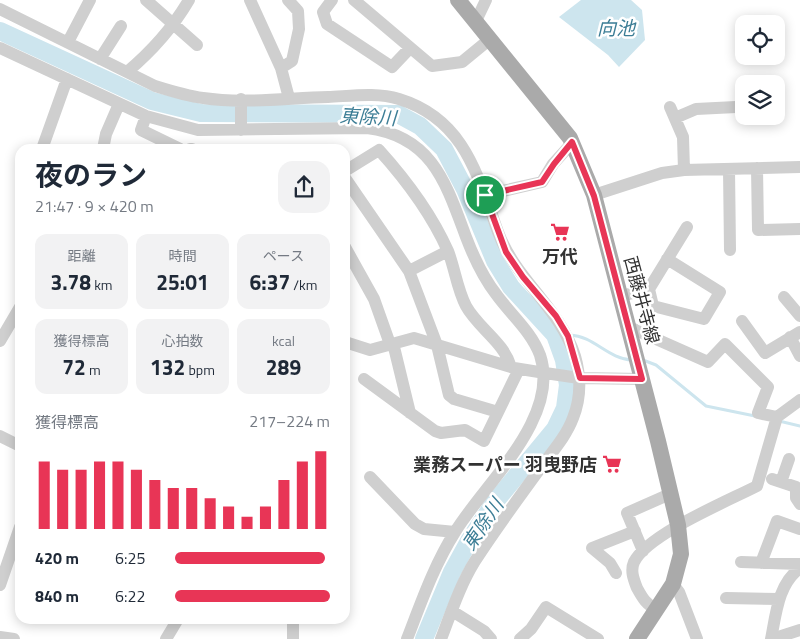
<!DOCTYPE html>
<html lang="ja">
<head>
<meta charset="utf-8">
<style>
  :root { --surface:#fff; --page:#f2f2f3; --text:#1f2937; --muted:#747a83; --accent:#e83556 }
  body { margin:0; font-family:"Titillium Web","Noto Sans JP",sans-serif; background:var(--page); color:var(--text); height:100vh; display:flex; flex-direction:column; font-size:19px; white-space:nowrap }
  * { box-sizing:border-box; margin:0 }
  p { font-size:16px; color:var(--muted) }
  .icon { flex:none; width:28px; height:28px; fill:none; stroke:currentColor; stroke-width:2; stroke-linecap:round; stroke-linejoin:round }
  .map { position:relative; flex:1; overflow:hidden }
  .sheet { position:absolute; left:15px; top:144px; width:335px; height:480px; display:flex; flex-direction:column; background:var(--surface); border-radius:15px; box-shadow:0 2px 12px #0003 }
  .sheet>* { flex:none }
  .controls { position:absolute; left:735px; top:15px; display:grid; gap:10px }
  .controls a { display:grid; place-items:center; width:50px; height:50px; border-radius:10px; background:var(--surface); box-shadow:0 2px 12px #0003; font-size:25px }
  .pin { position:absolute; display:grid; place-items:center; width:42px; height:42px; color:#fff; margin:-21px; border:2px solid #fff; border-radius:50%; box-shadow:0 1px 5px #0007 }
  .round { display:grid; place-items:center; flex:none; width:52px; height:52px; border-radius:15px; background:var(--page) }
  .overview { display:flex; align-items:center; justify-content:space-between; height:85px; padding:0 20px }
  h1 { font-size:28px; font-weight:700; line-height:38px }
  .metrics { display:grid; grid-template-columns:repeat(3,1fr); gap:8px; height:85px; padding:5px 20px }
  .metrics div { display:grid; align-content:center; border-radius:12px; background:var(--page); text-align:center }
  .metrics b { font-size:21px; font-weight:700 }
  .metrics small { font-size:14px; font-weight:400 }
  .metrics p { font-size:14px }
  .chart { height:140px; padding:10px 20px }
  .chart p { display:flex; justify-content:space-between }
  .chart svg { width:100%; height:90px; margin-top:5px; stroke:var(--accent); stroke-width:6 }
  ul { padding:0 20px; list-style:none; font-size:16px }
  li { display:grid; grid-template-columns:80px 60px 1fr; align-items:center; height:38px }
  li i { height:12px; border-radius:6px; background:var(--accent) }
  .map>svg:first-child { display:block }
</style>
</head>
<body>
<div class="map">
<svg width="800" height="639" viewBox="0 0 800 639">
  <rect width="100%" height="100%" fill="#fff"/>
  <path fill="#cde5ee" d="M581 0H631L642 10 645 40 619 67 608 55 559 17Z"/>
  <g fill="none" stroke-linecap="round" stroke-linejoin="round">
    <path stroke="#cde5ee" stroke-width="3" d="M570 335C594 336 608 359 632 360
      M643 360 656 365 706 406 755 416
      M779 421 800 426"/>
    <path stroke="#cde5ee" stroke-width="18" d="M0 31 152 101 201 113 398 114 420 126 444 149 465 189 495 261 511 287 555 335 564 360 568 385 565 408 555 429 494 503 469 541 452 572 424 639"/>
    <path stroke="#cfcfcf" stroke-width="12" d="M146 0 197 45
      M250 0 281 68 289 98
      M332 0 323 12 327 24 392 67 410 48
      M354 0 432 66 462 62 490 39
      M0 9 155 86C171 91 187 96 203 98 243 104 287 98 328 97 351 96 377 92 399 99 464 119 477 174 498 232 515 279 560 308 575 356 581 377 581 398 573 418 566 437 551 453 539 470 517 500 495 530 475 561 460 585 451 613 441 639
      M476 21 486 0
      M68 42 90 0
      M0 48 146 116 198 130 367 128C432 136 446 183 466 237 474 258 482 276 496 294 511 315 531 331 540 355 561 418 485 483 455 532 434 565 421 603 407 639
      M100 59 121 26
      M281 68 292 61 299 29 298 11 288 0
      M127 72C152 51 172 29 189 0
      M241 99V130
      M670 107 683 137 684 170
      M146 116 141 130 180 149
      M675 118 696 109 736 107
      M42 149 67 79
      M103 149 106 134 119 104
      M190 149H192
      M757 168 758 230 800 229
      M729 169 730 250
      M345 171 379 150C407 181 431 213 448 251 455 269 457 289 466 306 478 328 504 342 511 367
      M345 178 409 271 437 345 449 395 454 399 498 412
      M485 195 542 182 553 164 572 143
      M594 195 662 173 684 170 800 167
      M345 247 374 299 390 344
      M409 271 448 251
      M649 289 653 306 704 319 720 292 667 259
      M621 296 649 289 687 227
      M784 297 800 316
      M742 321 765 353 800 332
      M629 327 708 362 725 344 768 387 758 413 777 417
      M790 337 800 356
      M0 341 20 307
      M345 342 370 350 414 338 514 368 545 373 579 378 642 379
      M393 343 410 413
      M364 379 435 431 441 433 465 430 484 441 519 369
      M0 436 20 446
      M370 477 415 524 424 529 455 532
      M772 479 796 487V498L800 504
      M781 482 789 459
      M643 551 627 513 670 494
      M741 562 800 564
      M761 563 777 521 800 529
      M616 573 610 563 592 548 635 531
      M673 584 679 592 697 639
      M0 585 20 527
      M726 598 779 599
      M657 610C646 604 643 599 637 588 634 580 630 571 634 562 648 534 728 501 757 486L777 417 800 400
      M452 611 484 631 491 639
      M293 619V639
      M0 637 14 639
      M166 639 178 619
      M520 639 531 629 546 607 598 639
      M771 639C776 614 778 584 800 568
      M772 639 800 630"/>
    <path stroke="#aaa" stroke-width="16" d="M458 0 570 138 594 195 658 441 678 525 681 554 673 584 637 639"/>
  </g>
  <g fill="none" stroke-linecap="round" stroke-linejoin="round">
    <g stroke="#fff" stroke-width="10">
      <path id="route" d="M572 142 594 196 642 379 580 378 568 336 556 316 523 277 506 252 485 195 542 182 554 164Z"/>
    </g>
    <use href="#route" stroke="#e83556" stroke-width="6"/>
  </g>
  <defs>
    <g id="supermarket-bare" transform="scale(1.5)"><path d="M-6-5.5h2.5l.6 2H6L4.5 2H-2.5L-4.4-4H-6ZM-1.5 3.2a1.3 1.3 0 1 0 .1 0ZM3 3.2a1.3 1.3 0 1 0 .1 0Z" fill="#e83556" stroke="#fff" stroke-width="2.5" paint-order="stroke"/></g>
  </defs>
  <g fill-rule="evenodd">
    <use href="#supermarket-bare" x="560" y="232"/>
    <use href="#supermarket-bare" x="612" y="464"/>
  </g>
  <g text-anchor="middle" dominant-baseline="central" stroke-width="5" stroke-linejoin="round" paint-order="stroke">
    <g font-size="18" font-weight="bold" fill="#323232" stroke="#fff">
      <text x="560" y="256">万代</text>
      <text x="597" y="464" text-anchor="end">業務スーパー 羽曳野店</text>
    </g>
    <g font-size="18" fill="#323232" stroke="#fff">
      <text transform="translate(642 300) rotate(75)">西藤井寺線</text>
    </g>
    <g font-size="19" font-style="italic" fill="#3d7e96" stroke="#fff">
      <text x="616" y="27">向池</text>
      <text transform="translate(368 116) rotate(3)">東除川</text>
      <text transform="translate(482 524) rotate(-56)">東除川</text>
    </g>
  </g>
</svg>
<div class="controls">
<a><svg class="icon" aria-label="locate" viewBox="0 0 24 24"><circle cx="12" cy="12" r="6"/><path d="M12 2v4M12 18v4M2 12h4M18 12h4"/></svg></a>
<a><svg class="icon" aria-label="layers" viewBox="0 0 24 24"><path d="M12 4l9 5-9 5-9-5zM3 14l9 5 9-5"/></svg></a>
</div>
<div class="pin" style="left:485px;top:195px;background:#1e9e55"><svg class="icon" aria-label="arrive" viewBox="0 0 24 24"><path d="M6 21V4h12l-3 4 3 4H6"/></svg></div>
<section class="sheet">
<div class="overview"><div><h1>夜のラン</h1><p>21:47 · 9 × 420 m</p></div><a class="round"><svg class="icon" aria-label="share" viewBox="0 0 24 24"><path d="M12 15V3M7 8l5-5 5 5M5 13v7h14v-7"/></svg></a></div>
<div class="metrics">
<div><p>距離</p><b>3.78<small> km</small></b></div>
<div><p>時間</p><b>25:01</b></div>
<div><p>ペース</p><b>6:37<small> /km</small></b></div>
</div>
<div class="metrics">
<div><p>獲得標高</p><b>72<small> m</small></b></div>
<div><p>心拍数</p><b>132<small> bpm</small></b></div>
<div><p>kcal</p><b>289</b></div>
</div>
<div class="chart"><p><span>獲得標高</span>217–224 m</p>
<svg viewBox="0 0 160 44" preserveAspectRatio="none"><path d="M5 44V11M15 44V15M25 44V15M35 44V11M45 44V11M55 44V15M65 44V20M75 44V24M85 44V24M95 44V29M105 44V33M115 44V38M125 44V33M135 44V20M145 44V11M155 44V6"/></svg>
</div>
<ul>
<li><b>420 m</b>6:25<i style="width:97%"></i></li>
<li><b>840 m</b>6:22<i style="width:100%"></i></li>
</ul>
</section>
</div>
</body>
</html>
